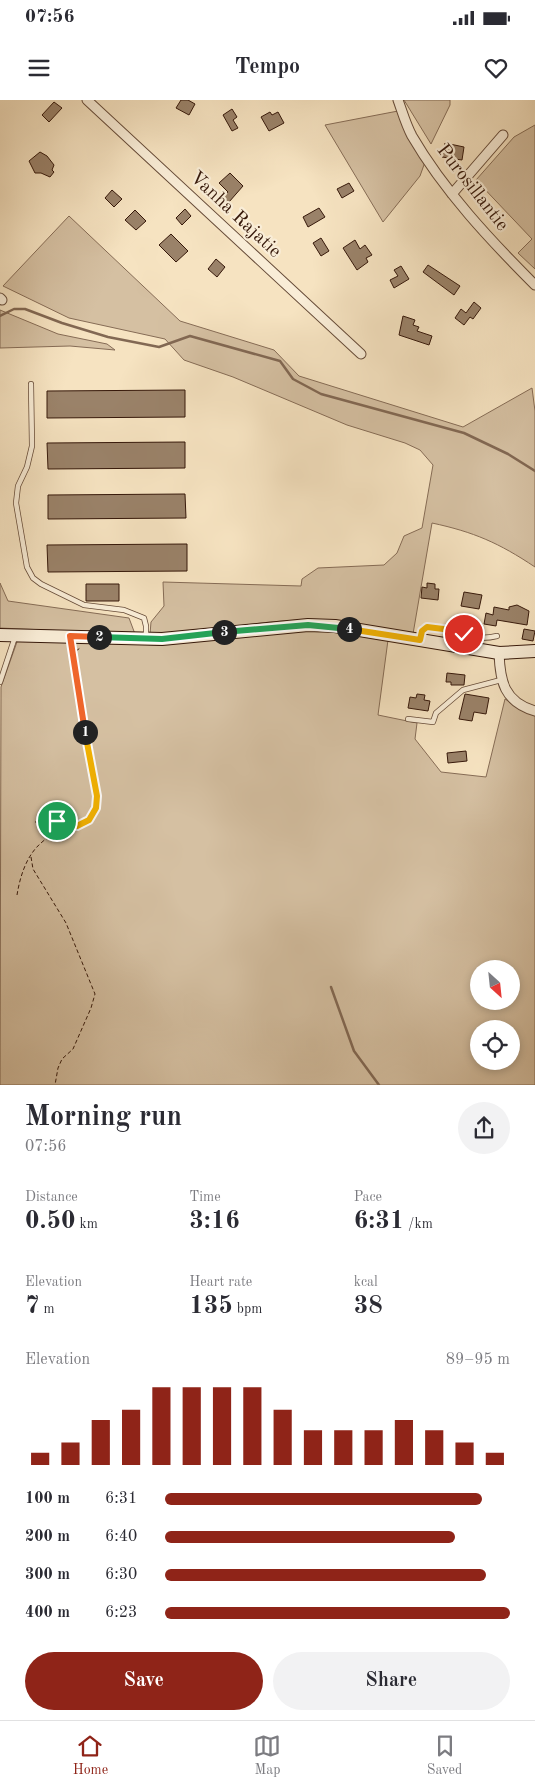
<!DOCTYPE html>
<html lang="en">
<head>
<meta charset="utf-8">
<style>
  :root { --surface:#fff; --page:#f2f2f3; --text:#2b2b33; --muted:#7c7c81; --line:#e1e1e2; --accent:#8f2418 }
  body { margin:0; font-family:"Old Standard TT",serif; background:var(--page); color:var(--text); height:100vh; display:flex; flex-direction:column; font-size:19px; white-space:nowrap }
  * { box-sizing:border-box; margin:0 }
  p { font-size:16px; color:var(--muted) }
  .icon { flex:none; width:28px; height:28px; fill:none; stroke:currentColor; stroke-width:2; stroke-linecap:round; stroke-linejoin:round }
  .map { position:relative; height:985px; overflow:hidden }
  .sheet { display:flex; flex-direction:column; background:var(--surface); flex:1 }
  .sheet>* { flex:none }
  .needle { width:32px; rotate:153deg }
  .buttons { position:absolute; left:470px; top:860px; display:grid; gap:10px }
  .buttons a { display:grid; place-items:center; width:50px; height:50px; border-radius:50%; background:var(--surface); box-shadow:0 2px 8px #0003; font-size:25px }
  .pin { position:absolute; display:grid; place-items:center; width:42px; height:42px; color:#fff; margin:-21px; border:2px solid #fff; border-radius:50%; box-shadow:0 1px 5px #0007 }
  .km { position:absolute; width:25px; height:25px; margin:-12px; border-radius:50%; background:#222; color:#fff; font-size:14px; line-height:25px; text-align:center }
  .round { display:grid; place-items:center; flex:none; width:52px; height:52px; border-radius:26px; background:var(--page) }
  .overview { display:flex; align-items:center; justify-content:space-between; height:85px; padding:0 25px }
  h1 { font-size:28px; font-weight:600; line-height:38px }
  .stats { display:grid; grid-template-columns:repeat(3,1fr); gap:8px; height:85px; padding:5px 25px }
  .stats div { display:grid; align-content:center }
  .stats b { font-size:25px; font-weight:600 }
  .stats small { font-size:14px; font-weight:400 }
  .stats p { font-size:14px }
  .chart { height:140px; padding:10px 25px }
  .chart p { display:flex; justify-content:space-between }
  .chart svg { width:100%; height:90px; margin-top:5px; stroke:var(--accent); stroke-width:6 }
  .button { display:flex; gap:10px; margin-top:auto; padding:10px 25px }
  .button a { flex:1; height:58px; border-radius:30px; background:var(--accent); color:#fff; font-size:20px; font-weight:600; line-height:58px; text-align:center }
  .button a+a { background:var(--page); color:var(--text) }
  ul { padding:0 25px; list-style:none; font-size:16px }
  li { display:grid; grid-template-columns:80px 60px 1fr; align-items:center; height:38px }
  li i { height:12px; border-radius:6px; background:var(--accent) }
  .status { display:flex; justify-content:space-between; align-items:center; height:35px; padding:0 25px; background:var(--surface); direction:ltr }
  .status svg { height:14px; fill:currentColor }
  header { display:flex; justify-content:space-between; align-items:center; height:65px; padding:0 25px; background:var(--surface); font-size:22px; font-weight:600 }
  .menu { display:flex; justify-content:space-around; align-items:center; height:70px; border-top:1px solid var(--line); background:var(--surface); font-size:14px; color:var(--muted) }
  .menu a { display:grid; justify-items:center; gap:2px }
  .menu .current { color:var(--accent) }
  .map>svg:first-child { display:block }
</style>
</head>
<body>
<div class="status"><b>07:56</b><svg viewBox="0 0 49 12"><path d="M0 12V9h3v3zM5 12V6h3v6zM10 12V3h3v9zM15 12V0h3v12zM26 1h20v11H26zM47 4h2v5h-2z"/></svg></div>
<header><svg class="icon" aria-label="menu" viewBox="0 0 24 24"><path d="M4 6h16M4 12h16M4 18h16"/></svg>Tempo<svg class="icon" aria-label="heart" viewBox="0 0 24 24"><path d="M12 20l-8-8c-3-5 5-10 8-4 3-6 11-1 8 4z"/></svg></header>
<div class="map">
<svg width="535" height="985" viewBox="0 0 535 985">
  <rect width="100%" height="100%" fill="#f6e3c1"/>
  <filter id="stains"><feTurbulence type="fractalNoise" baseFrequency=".004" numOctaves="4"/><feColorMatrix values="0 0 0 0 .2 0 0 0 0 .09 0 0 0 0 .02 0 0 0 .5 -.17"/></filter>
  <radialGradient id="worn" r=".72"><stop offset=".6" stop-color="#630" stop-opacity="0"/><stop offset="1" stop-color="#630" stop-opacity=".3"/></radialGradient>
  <path fill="#d5c0a2" stroke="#866c56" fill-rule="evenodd" d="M404 0H450V5L431 44Z
    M398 11 425 62 420 76 383 122 325 25Z
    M535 25V169L518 153 532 139 476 80 514 37Z
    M69 116 180 221 274 250 299 276 463 327 532 288 535 311V467C499 443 474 432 432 423L413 534C378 529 341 520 306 520 254 520 202 535 150 534L151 522 164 506 163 482 301 486 302 479 318 468 384 465 397 453 404 436 422 428 433 365 420 350 405 343 347 325 233 277 184 260 165 239 69 218 3 186Z
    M0 210 58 234 107 244 115 250 70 246 0 248Z
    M0 483 8 501 129 518 135 534 0 528Z
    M290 530 334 531 388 540 378 615 417 623 415 639 441 672 486 677 505 599 525 612 535 615V985H0L1 587 18 539 159 545ZM479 869H511V901H479ZM479 929H511V961H479Z"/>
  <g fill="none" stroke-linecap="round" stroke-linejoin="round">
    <path stroke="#826853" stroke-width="2.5" d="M0 216 14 209H25L62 223 108 237 159 247 190 236 280 261 293 279 321 294 464 333 508 354 535 371
      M331 887 354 951 379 985"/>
  </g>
  <path fill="#9a8269" stroke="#36180a" d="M181 0H188L195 4 189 15 176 8Z
    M54 2 62 8 49 22 42 15Z
    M232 9 237 17 233 20 238 28 232 31 223 15Z
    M270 12 272 15 278 12 284 23 269 31 261 17Z
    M445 43 464 47 462 60 442 57Z
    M40 52 47 56 54 65 52 70 54 72 50 77 41 73H35L29 61Z
    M230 73 243 86 222 110 216 104 228 92 219 83Z
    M349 83 354 91 342 98 337 89Z
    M112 90 122 99 114 107 105 98Z
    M319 108 325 117 308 127 303 117Z
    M185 109 191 116 182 125 176 118Z
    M135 110 146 121 136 130 125 120Z
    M171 134 188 151 176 162 159 145Z
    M321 138 329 151 321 156 313 143Z
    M355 140 360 149 365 145 372 155 366 158 368 162 357 170 343 148Z
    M216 159 225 167 217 177 208 169Z
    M428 165 460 186 454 195 423 172Z
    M401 166 409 179 394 188 390 180 398 176 394 170Z
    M474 202 481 208 473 219 470 217 464 225 455 218 461 209 466 213Z
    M403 216 415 220 413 225 419 227 417 231 432 236 429 245 399 235Z
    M185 290V317L47 318V291Z
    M185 342V368L48 369 47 343Z
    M185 394 186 418 48 419V395Z
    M187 444V471L48 472 47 445Z
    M427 483 435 484V489H439L438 500 421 498 422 487 427 488Z
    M86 484H119V501H86Z
    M464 492 482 495 479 509 461 506Z
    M517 505 529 511 527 525 497 520 496 526 484 524 486 513 493 515 494 507 509 510V507Z
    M524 529 535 531 533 541 522 539Z
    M447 573 465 575 464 585H451V582H446Z
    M417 594 425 595 424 600 430 601 428 611 408 608 410 597 416 598Z
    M465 594 489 598 486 614 474 612 472 621 459 619Z
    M466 651 467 661 448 663 447 653Z"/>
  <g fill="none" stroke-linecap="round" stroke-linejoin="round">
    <g stroke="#664b38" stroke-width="6">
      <path id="lane" d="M31 284 32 346 27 367 18 386 16 403 27 467 33 478 41 484 84 505 124 510 144 518 146 526V537
        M420 539 423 528 427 527C455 527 469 543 497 536
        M0 582 15 537
        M408 619 433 622 436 613 463 590 501 580"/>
    </g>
    <g stroke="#664b38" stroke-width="11">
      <path id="street" d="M87 0 361 254
        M398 0C402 11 406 25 412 36 444 91 490 140 535 185
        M452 94 503 35
        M0 198 2 200
        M499 553C500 581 504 602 535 611"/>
    </g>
    <g stroke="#36180a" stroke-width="14">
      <path id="secondary" d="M0 535 162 539 308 525 335 526 499 553 535 551"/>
    </g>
    <path stroke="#36180a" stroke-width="1" stroke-dasharray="4 2.5" stroke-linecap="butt" d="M71 555 80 548
      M35 722 57 721 76 725
      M31 757 33 769 66 823 95 894 91 908 73 949 62 959 58 968 55 985
      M17 795C20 777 26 756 41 743 61 724 89 733 98 702L71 547"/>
    <use href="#lane" stroke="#f9edd7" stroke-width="4.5"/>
    <use href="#street" stroke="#f9edd7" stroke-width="9"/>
    <use href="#secondary" stroke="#f9edd7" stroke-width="12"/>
  </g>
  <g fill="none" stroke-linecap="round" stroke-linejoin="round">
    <g stroke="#fff" stroke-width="10">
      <path id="split-1" d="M57 721 77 726 89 720 96 708 97 696 85 632"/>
    </g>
    <g stroke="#fff" stroke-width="10">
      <path id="split-2" d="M85 632 70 536 99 537"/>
    </g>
    <g stroke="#fff" stroke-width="10">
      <path id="split-3" d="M99 537 162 539 224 532"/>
    </g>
    <g stroke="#fff" stroke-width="10">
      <path id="split-4" d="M224 532 308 525 349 529"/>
    </g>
    <g stroke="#fff" stroke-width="10">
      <path id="split-5" d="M349 529 420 540 422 531 427 527 460 531 464 534"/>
    </g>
    <use href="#split-1" stroke="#f5b400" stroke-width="6"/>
    <use href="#split-2" stroke="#f0652b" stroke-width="6"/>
    <use href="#split-3" stroke="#22a559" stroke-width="6"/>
    <use href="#split-4" stroke="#22a559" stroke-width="6"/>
    <use href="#split-5" stroke="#f5b400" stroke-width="6"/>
  </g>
  <g text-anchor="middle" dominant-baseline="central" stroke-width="4.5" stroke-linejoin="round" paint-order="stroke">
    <g font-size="19" fill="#36180a" stroke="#f9edd7">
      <text transform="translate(472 88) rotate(52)">Purosillantie</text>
      <text transform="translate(235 115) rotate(43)">Vanha Rajatie</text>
    </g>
  </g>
  <rect width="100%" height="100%" filter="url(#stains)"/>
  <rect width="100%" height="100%" fill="url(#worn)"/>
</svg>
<div class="buttons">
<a><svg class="needle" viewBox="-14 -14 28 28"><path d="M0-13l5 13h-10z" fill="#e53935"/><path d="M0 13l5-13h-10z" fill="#7c7c81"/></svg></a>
<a><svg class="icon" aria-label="locate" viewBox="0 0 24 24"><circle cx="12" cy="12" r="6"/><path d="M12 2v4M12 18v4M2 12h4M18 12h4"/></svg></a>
</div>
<div class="pin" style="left:57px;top:721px;background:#1e9e55"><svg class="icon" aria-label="arrive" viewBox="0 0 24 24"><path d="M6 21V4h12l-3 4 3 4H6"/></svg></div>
<div class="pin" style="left:464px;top:534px;background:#d93025"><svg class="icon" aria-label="check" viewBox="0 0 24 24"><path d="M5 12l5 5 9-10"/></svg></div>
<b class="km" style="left:85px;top:632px">1</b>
<b class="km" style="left:99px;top:537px">2</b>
<b class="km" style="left:224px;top:532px">3</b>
<b class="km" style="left:349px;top:529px">4</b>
</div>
<section class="sheet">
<div class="overview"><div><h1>Morning run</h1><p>07:56</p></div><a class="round"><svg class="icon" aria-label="share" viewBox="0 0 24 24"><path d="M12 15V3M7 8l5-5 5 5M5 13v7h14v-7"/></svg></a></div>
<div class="stats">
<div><p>Distance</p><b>0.50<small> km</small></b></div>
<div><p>Time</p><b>3:16</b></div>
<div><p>Pace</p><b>6:31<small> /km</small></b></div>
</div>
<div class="stats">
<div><p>Elevation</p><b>7<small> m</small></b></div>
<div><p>Heart rate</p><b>135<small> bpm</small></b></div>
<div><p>kcal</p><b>38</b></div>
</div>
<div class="chart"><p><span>Elevation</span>89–95 m</p>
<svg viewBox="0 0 160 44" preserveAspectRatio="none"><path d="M5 44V38M15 44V33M25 44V22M35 44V17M45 44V6M55 44V6M65 44V6M75 44V6M85 44V17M95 44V27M105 44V27M115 44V27M125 44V22M135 44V27M145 44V33M155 44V38"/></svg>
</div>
<ul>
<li><b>100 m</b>6:31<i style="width:92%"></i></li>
<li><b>200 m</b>6:40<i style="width:84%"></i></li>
<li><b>300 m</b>6:30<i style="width:93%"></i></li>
<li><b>400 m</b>6:23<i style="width:100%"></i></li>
</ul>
<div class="button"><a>Save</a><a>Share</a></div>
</section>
<nav class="menu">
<a class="current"><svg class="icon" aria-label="home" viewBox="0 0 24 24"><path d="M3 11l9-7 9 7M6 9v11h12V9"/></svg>Home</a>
<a><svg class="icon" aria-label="map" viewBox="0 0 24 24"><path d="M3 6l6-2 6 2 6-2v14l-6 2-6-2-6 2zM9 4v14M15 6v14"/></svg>Map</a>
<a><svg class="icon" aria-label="saved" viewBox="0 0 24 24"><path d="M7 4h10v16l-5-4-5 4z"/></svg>Saved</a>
</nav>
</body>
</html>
